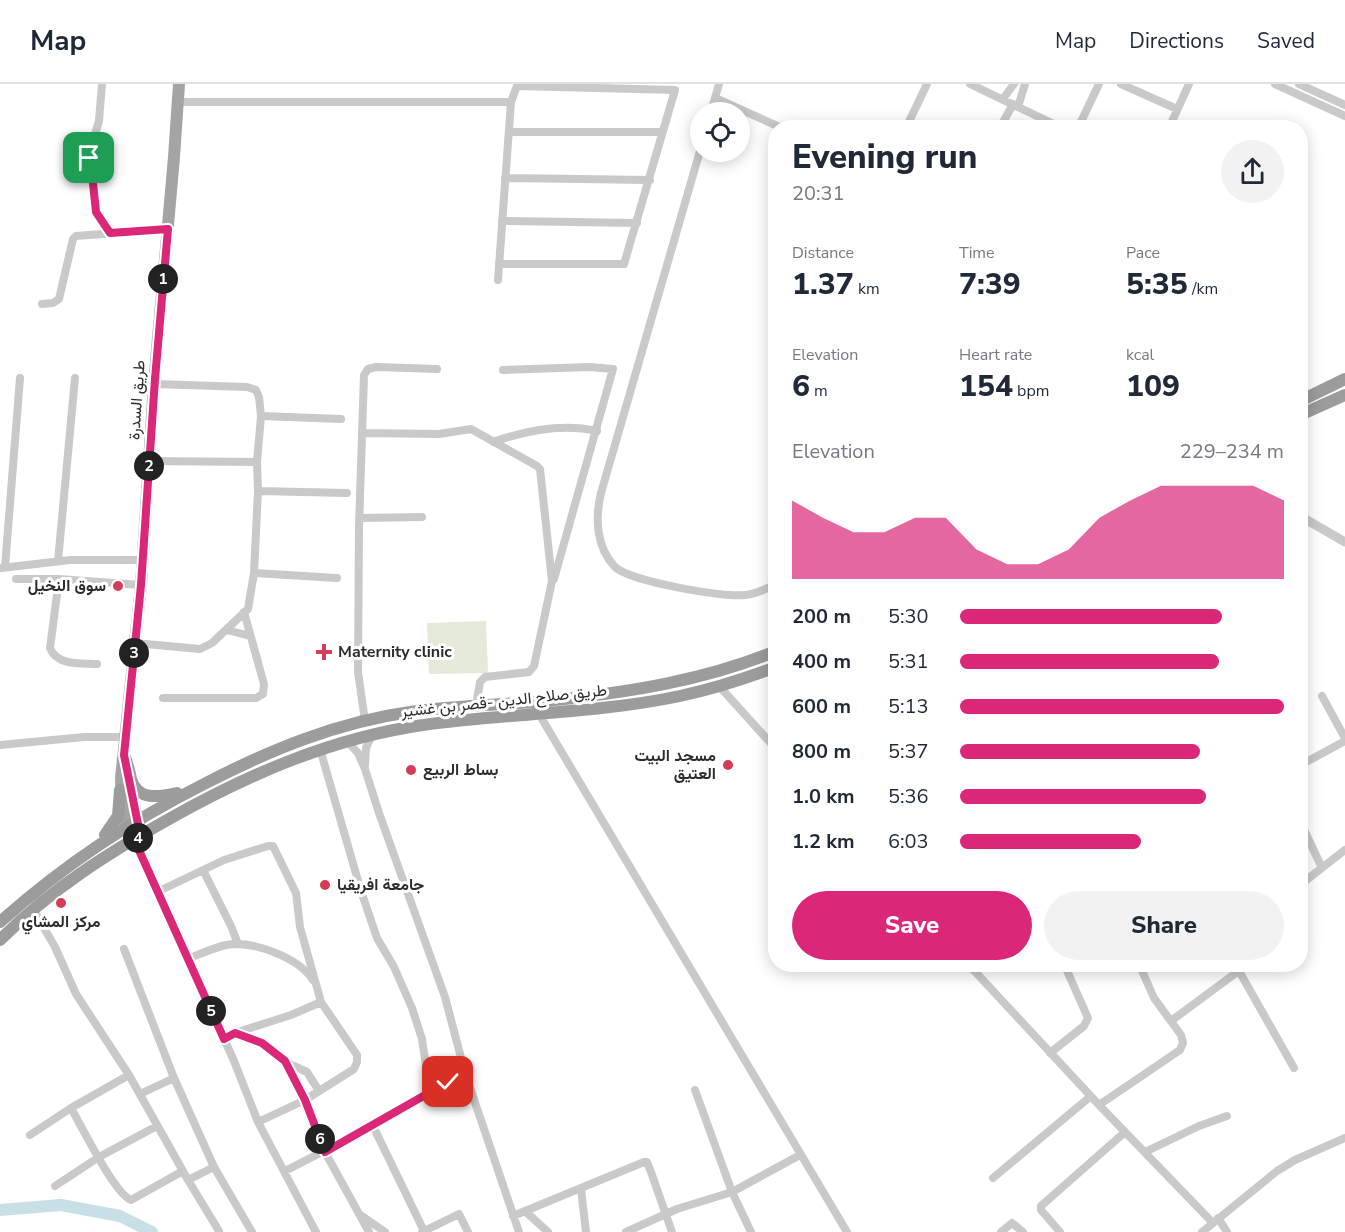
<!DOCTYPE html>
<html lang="en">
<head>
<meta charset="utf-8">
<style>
  :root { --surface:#fff; --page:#f2f2f3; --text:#1f2937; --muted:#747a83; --line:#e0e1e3; --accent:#db2777 }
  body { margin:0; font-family:"Nunito Sans",Vazirmatn,sans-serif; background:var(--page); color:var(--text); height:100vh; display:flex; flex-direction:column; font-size:22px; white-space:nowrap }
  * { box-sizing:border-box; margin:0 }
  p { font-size:20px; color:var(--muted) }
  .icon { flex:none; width:33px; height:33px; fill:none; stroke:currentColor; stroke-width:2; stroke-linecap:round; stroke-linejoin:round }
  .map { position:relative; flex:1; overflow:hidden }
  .details { position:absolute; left:768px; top:36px; width:540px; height:852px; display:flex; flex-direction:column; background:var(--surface); border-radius:24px; box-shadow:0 3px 15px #0003 }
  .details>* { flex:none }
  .buttons { position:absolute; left:690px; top:18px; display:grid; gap:12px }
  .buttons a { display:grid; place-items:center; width:60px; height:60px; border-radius:50%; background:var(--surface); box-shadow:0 3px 15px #0003; font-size:30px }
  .pin { position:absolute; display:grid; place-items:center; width:51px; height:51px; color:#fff; margin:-26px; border-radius:12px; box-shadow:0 3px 9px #0006 }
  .km { position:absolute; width:30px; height:30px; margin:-15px; border-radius:50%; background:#222; color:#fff; font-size:16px; line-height:30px; text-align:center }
  .round { display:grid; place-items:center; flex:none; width:63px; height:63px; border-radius:32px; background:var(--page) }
  .headline { display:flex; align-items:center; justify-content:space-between; height:102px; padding:0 24px }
  h1 { font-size:33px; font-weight:800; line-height:45px }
  .figures { display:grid; grid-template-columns:repeat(3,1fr); gap:9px; height:102px; padding:6px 24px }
  .figures div { display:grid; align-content:center }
  .figures b { font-size:30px; font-weight:800 }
  .figures small { font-size:16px; font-weight:400 }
  .figures p { font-size:16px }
  .chart { height:168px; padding:12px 24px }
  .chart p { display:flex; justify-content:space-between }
  .chart svg { width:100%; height:108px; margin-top:6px; fill:var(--accent); opacity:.7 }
  .cta { display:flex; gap:12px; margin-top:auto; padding:12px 24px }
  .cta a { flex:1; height:69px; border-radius:36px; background:var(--accent); color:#fff; font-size:24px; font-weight:800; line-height:69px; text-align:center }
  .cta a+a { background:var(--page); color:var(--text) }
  ul { padding:0 24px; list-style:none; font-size:20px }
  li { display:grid; grid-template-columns:96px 72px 1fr; align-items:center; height:45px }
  li i { height:15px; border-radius:8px; background:var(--accent) }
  header { display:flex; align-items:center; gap:36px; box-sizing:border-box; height:84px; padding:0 30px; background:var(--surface); border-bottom:2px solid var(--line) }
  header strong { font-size:28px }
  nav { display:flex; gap:33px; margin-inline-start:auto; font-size:21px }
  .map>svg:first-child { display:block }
</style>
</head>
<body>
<header>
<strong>Map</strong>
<nav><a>Map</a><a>Directions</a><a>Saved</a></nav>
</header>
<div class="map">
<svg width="1345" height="1148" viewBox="0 0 1345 1148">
  <rect width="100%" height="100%" fill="#fff"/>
  <path fill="#e4e9da" d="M486 537 488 589 429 590 427 539Z"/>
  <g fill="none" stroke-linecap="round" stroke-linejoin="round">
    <path stroke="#c8dfe7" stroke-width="12" d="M0 1126 61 1121 120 1132 152 1148"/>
    <path stroke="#c9c9c9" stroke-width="8" d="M102 0 99 37 95 50V64L89 74 91 80 96 127 110 149
      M970 0 1062 44
      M1121 0 1177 25
      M1275 0 1345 32
      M1299 0 1345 21
      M715 14 782 44
      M1003 15 1014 0
      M179 18H511L498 196
      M1018 23 1025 0
      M711 28 719 0
      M906 44 927 0
      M1000 44 1013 20
      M1078 44 1099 0
      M1169 44 1189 0
      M509 48H662
      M700 67 601 409C595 434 596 463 615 483 630 497 723 514 745 511 756 510 766 505 776 500
      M505 94 650 96
      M502 137 637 139
      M499 180H624L675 6 517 2 511 18
      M42 220 53 219 59 215 73 155 76 152 168 145
      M503 286 590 283 613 285 554 495
      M261 332 341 335
      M363 349 439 350 471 345 537 382 540 385 552 497 534 582 529 588 485 593 480 598 476 622
      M493 358C524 347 563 339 597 347
      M149 377 257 378
      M258 407 347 409
      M359 434 422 433
      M58 477 75 294
      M5 483 20 294
      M1 484 70 476H143
      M254 489 337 494
      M16 495H59L141 501
      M59 495 50 564C57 582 80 579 97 580
      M227 546 250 552
      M135 559 200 565 212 559 248 525 254 489 258 407 257 378 261 332 259 313 256 306 247 303 154 300
      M720 603 776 665
      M1322 612 1345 654
      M163 614H256L263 610 264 600 244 528
      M539 630 847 1148
      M365 637 358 588 359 443 364 291 368 285 376 283 437 285
      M347 657 358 669 365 685 379 729 445 913 465 989 519 1148
      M0 661 84 653H126
      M320 665 361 807 377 854 394 883 412 924 422 955 430 1009
      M1308 677 1345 657
      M365 681 366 664 372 651
      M1300 737 1322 784
      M131 756 139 764 234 977 258 1038 316 1148
      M203 786 231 842 238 860
      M1300 801 1345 766
      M157 808 224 776 268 762H273L296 809 300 843 321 918 357 971V978L354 985 305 1016 285 977 262 959 235 949
      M33 825 55 863 76 910 129 991 188 1096 219 1147
      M124 865 174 994
      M187 875C200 870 213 864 226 861 253 856 299 874 313 896
      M968 880 1099 1021 1212 1138
      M1239 887 1294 984
      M1171 937 1248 880
      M224 955 235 949 291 931 321 918
      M1050 969 1084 942 1088 934 1064 880
      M285 978 307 988 319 1007
      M695 1006 732 1108 751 1148
      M140 1010 174 994 214 1083 252 1148
      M1099 1021 1180 966 1183 959 1181 951 1154 914 1139 880
      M71 1024C82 1043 114 1109 131 1116L183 1087
      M258 1038 305 1016 325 1068 369 1148
      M373 1042 424 1147
      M30 1051 71 1024 129 991
      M1145 1068 1199 1042 1227 1032
      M285 1087 373 1042 465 989
      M993 1094 1091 1012
      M188 1096 214 1083
      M55 1102 99 1073 157 1042
      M581 1105 586 1148
      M526 1128 548 1148
      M359 1130 385 1148
      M513 1132 644 1078H647L651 1088 672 1148
      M1218 1134 1227 1148
      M422 1148 459 1130 468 1148
      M626 1148 677 1125 732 1108 800 1071
      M1001 1148 1012 1139 1023 1148
      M1060 1148 1041 1126V1122L1125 1048
      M1202 1148 1277 1087 1295 1076 1345 1054"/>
    <path stroke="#c9c9c9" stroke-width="9" d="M1300 432 1345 458"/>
    <path stroke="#a4a4a4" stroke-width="12" d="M128 693 138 740V752
      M131 756 122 724 121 694 141 501 154 300 174 73 179 0"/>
    <path stroke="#9c9c9c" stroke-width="12" d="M1300 317 1345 295
      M1300 331 1345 311
      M124 671C128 679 129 686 131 695 137 717 159 713 177 709
      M105 751 118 732 120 706
      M0 838C65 780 129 738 206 699 270 666 338 638 410 628 458 621 507 621 555 616 630 608 706 596 776 567
      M0 856C50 806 108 769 169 735 249 690 332 654 423 641 508 629 595 630 680 612 713 605 744 595 776 583"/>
  </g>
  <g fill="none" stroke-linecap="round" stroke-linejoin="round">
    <g stroke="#fff" stroke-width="12">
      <path id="route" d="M89 74 91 80 96 128 110 149 168 145 155 295 141 501 124 671 138 740V764L224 955 235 949 262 959 285 977 305 1016 325 1068 448 998"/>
    </g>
    <use href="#route" stroke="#db2777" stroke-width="8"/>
  </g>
  <g fill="#d63b58" stroke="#fff" stroke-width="2">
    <circle cx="118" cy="502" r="6"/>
    <path d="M321 559h6v6h6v6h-6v6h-6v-6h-6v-6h6z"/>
    <circle cx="728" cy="681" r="6"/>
    <circle cx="411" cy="686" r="6"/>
    <circle cx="325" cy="801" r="6"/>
    <circle cx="61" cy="819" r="6"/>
  </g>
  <g text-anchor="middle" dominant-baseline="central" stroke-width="6" stroke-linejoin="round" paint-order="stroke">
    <g font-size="16" fill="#2c2c2c" stroke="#fff">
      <text transform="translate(137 316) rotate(-86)">طريق السدرة</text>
      <text transform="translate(504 617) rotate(-6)">طريق صلاح الدين -قصر بن غشير</text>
    </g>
    <g font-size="16" font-weight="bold" fill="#2c2c2c" stroke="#fff" text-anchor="start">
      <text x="106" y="502" text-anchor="end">سوق النخيل</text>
      <text x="338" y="568">Maternity clinic</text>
      <text x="716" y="672" text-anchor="end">مسجد البيت<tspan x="716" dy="18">العتيق</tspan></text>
      <text x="423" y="686">بساط الربيع</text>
      <text x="337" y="801">جامعة افريقيا</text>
      <text x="61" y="838" text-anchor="middle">مركز المشاي</text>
    </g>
  </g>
</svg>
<div class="buttons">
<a><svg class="icon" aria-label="locate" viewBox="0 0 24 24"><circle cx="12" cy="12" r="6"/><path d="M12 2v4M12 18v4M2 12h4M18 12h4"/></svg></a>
</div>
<div class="pin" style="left:89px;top:74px;background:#1e9e55"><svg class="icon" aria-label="arrive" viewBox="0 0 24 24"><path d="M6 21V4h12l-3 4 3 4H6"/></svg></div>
<div class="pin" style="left:448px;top:998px;background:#d93025"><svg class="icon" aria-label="check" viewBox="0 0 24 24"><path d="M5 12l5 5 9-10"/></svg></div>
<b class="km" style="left:163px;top:195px">1</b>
<b class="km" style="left:149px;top:382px">2</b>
<b class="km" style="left:134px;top:569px">3</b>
<b class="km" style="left:138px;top:754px">4</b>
<b class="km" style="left:211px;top:927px">5</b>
<b class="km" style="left:320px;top:1055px">6</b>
<section class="details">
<div class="headline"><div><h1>Evening run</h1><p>20:31</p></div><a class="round"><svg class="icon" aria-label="share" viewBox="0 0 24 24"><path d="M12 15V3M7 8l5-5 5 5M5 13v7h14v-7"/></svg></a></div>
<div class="figures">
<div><p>Distance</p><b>1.37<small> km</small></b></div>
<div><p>Time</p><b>7:39</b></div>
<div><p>Pace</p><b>5:35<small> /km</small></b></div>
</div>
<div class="figures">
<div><p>Elevation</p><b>6<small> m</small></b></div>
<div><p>Heart rate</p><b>154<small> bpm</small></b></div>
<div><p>kcal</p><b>109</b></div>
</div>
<div class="chart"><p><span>Elevation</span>229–234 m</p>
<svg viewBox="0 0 160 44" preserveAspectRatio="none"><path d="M0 44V12L10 19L20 25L30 25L40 19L50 19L60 32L70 38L80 38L90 32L100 19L110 12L120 6L130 6L140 6L150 6L160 12V44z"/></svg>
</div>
<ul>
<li><b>200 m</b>5:30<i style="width:81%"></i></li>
<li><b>400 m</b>5:31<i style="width:80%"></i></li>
<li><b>600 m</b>5:13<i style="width:100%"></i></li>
<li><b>800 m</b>5:37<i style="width:74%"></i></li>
<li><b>1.0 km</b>5:36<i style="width:76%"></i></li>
<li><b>1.2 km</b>6:03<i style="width:56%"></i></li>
</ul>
<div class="cta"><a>Save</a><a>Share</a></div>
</section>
</div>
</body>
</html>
